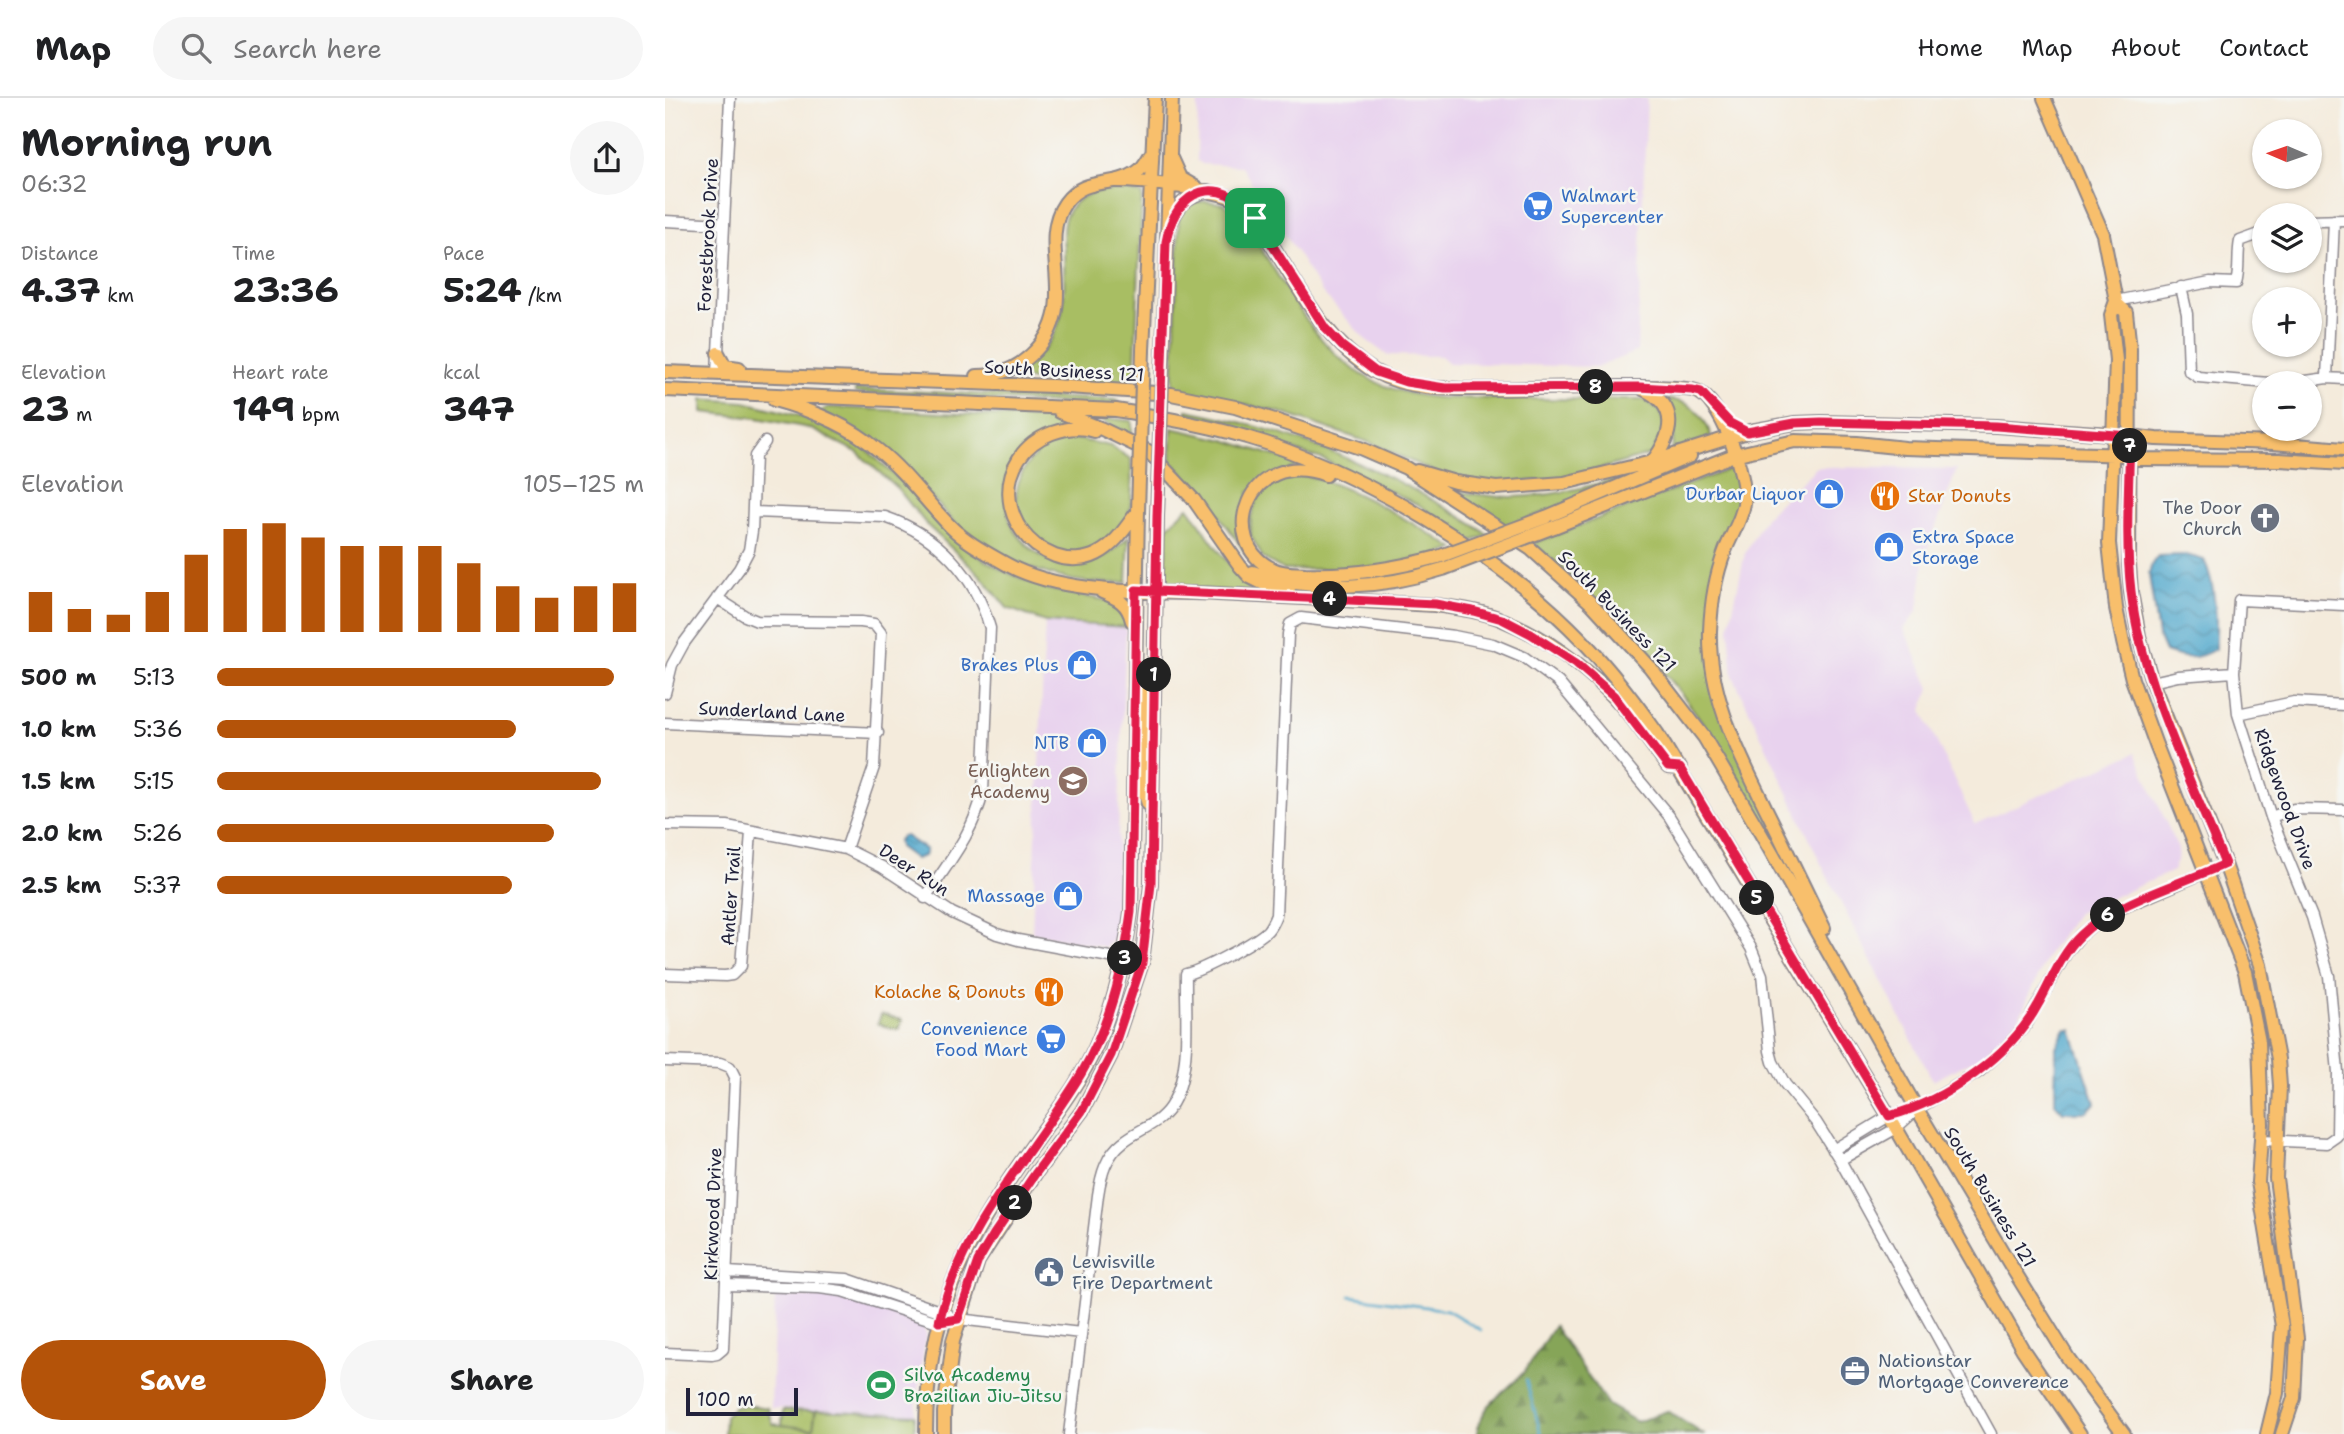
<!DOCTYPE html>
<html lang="en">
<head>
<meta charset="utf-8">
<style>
  :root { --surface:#fff; --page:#f6f6f6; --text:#202124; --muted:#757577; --line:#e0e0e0; --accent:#b45309 }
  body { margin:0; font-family:"Shantell Sans",sans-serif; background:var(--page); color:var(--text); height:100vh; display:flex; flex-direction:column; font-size:26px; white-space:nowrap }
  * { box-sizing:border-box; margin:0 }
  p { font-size:23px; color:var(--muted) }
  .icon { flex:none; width:38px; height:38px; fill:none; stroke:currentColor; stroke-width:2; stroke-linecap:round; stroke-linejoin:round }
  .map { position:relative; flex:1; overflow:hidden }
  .side { display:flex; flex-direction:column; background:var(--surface); width:665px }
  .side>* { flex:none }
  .needle { width:46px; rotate:272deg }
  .controls { position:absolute; left:1587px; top:21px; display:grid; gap:14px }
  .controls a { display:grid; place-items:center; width:70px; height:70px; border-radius:50%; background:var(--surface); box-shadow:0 2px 5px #0004; font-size:35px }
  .scale { position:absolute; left:21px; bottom:18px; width:112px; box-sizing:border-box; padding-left:7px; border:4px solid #22223b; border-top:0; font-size:19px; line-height:24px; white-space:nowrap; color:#22223b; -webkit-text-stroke:5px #f6f6f2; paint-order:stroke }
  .pin { position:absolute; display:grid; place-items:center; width:60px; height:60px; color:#fff; margin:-30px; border-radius:14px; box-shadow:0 4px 10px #0006 }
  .km { position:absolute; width:35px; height:35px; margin:-18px; border-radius:50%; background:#222; color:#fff; font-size:19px; line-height:35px; text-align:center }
  .round { display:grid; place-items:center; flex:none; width:74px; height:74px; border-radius:37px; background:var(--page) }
  .overview { display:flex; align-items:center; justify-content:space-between; height:119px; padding:0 21px }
  h1 { font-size:38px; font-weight:700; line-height:52px }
  .metrics { display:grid; grid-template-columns:repeat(3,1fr); gap:10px; height:119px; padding:7px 21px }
  .metrics div { display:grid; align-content:center }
  .metrics b { font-size:35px; font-weight:700 }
  .metrics small { font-size:19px; font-weight:400 }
  .metrics p { font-size:19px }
  .chart { height:196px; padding:14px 21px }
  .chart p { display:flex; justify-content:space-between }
  .chart svg { width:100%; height:126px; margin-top:7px; stroke:var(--accent); stroke-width:6 }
  .action { display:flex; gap:14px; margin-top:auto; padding:14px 21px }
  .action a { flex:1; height:80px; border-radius:42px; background:var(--accent); color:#fff; font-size:28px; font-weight:700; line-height:80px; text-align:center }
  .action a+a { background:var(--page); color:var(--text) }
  ul { padding:0 21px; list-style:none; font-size:23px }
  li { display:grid; grid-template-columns:112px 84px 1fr; align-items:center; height:52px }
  li i { height:18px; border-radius:9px; background:var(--accent) }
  header { display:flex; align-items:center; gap:42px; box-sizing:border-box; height:98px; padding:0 35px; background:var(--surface); border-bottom:2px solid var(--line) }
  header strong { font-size:33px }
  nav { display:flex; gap:38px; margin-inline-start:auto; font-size:24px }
  .search { width:490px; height:63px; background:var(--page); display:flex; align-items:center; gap:18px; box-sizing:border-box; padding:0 24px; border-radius:38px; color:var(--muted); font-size:26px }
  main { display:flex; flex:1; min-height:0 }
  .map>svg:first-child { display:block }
</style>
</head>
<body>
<header>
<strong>Map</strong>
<div class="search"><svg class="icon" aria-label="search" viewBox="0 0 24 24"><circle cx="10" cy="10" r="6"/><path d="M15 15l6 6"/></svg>Search here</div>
<nav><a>Home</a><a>Map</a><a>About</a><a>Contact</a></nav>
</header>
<main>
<section class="side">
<div class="overview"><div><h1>Morning run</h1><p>06:32</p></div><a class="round"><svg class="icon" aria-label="share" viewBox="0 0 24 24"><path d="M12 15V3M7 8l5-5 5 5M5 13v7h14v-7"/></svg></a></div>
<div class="metrics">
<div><p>Distance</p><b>4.37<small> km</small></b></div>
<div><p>Time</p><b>23:36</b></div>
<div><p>Pace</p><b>5:24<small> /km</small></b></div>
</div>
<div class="metrics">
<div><p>Elevation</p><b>23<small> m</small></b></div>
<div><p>Heart rate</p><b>149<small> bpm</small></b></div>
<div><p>kcal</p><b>347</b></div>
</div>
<div class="chart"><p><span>Elevation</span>105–125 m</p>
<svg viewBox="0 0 160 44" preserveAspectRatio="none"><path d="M5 44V30M15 44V36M25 44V38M35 44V30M45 44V17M55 44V8M65 44V6M75 44V11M85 44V14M95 44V14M105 44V14M115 44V20M125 44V28M135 44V32M145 44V28M155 44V27"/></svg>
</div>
<ul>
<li><b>500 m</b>5:13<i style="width:93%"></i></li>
<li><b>1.0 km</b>5:36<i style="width:70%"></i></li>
<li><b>1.5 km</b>5:15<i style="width:90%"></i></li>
<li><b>2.0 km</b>5:26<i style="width:79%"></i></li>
<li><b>2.5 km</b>5:37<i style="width:69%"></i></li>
</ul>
<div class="action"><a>Save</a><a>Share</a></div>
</section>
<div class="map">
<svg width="1679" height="1336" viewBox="0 0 1679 1336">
  <defs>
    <pattern id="forest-firs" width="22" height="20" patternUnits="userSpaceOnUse" patternTransform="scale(1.75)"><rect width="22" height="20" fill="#86a559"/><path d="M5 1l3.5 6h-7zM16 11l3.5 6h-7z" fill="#6d864b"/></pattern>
    <pattern id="park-crowns" width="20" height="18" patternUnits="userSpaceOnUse" patternTransform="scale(1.75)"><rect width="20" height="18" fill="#a8be63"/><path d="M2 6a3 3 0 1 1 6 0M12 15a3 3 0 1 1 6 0" fill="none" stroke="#90a357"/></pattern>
    <pattern id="water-waves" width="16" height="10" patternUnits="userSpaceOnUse" patternTransform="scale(1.75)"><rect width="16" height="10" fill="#4fa7cc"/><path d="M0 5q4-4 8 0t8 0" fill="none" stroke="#4188a7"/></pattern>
  </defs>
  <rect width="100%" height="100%" fill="#f6f6f2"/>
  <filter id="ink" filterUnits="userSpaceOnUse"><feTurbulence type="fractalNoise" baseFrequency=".0143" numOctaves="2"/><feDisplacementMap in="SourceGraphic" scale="14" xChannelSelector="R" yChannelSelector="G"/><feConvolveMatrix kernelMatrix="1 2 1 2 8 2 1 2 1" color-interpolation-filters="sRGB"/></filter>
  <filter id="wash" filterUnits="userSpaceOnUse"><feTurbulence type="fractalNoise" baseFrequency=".00686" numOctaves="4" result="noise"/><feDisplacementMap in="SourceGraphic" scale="28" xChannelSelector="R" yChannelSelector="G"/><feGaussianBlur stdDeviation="1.57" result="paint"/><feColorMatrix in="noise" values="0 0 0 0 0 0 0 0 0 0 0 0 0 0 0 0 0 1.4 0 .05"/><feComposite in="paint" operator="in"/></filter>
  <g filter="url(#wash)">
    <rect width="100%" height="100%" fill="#f4ebdc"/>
    <path fill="#e8d2ee" d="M533 0H982L972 253 933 269 784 265 776 258 722 257 700 241 657 194 576 68 537 66 532 62Z
      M1152 369 1292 371 1260 458 1253 512 1239 531 1265 590 1257 612 1310 726 1470 655 1513 751 1512 763 1508 773 1412 815 1385 853 1352 924 1324 954 1268 983 1158 770 1068 578 1064 530 1080 455 1101 418Z
      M380 524 461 529 449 839 440 849 367 835Z
      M110 1198 169 1200 199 1207 257 1225 261 1236 250 1317 106 1310Z"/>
    <path fill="#a8be63" stroke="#65704f" stroke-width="2" d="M459 92 477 96 469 287 335 280C359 268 379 259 391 232 402 209 399 177 399 152 398 142 397 129 400 120 405 108 415 99 427 95 437 92 449 93 459 92Z
      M541 103 559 106 573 116C584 128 591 143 600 157 648 233 676 292 776 300L980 302 995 313 1000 329 987 356 900 381 824 386 774 376 706 345 614 314 508 292 514 119 525 105Z
      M190 291 427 301 453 302V308L190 295Z
      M38 301 80 304 143 320 200 350 247 394 286 436 310 456 337 472 381 491 450 504 461 520V529L380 524 342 510 315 477 262 427 233 391 192 354 144 330 92 320 38 314Z
      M1000 301C1024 302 1039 315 1046 338L1043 341 1007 352 1010 328Z
      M163 309 374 320 394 323 430 334 386 336 351 364C348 383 339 404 345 423 348 431 354 439 360 445 390 477 437 470 464 438L462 484C401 491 332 463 288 423 280 415 274 406 266 399 231 368 191 342 155 314Z
      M522 312C630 333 732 375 824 437L808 443 754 407 657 361 521 320Z
      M430 319 467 323V337L429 319Z
      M507 330 560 342 635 366 584 394 583 455 581 456C559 423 536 391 506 364Z
      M412 341 445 348 466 361C466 379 469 404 462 420 457 432 448 441 438 448 387 479 326 417 362 367 374 350 392 342 412 341Z
      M1067 370 1075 393V405L1059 447 1044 563 1127 777C1093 717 1061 653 1018 598 973 542 921 492 868 445Z
      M985 371 843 429 776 389C855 411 909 393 985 371Z
      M636 377C680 383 751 427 790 451L733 469 619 472 598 460 586 438V419L592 401 606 386 616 380Z
      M523 409C549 444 563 475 602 496L500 489 502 430Z
      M216 916 237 922 234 932 213 926Z
      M164 1183 179 1184 264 1214 263 1216 164 1188Z
      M90 1308 103 1310 108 1326 148 1331 151 1312 250 1317V1336H59L60 1318 69 1309Z"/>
    <path fill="url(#forest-firs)" stroke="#54644a" stroke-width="2" d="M889 1228 943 1307 972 1324 1002 1313 1038 1336H812C816 1304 840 1296 858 1275 870 1260 879 1243 889 1228Z"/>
    <path fill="url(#park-crowns)" stroke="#65704f" stroke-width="2" d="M118 1312 150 1313 148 1331 117 1327Z"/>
    <path fill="url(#water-waves)" stroke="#386484" stroke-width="2" d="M1521 457 1539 462C1550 484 1553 526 1550 551 1532 562 1520 561 1500 554L1493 538 1484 476 1487 466 1493 458Z
      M240 738 261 752 259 758 250 761 234 749 233 742 237 738Z
      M1400 931H1406L1430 1005 1422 1014H1398L1390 1005 1391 949Z"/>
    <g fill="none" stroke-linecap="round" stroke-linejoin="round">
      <path stroke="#4fa7cc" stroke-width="2.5" d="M685 1198 782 1212 816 1232
        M861 1282 876 1336"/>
    </g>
  </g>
  <g filter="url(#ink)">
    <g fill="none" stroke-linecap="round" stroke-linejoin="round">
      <g stroke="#8b868c" stroke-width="13">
        <path id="minor" d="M0 123 59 126
          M1645 123 1679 122
          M1516 189 1522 216 1524 273 1533 279 1604 285
          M1451 203 1545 184 1571 185C1575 172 1572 157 1575 143L1600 134
          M52 276 65 0
          M1662 280 1669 122
          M1627 285 1662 280 1679 281
          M88 414 220 419C273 437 310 477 325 530L318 694C309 734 283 765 260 800
          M52 500 80 518 92 523 196 524 209 526 216 535 209 669 181 751
          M1487 584 1513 578 1569 574
          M0 595 7 567 19 545 74 471 84 452 87 433 90 358 100 344
          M1573 616 1629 604 1679 607
          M0 625 213 635
          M1606 719 1629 711 1679 712
          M0 727 62 728 181 751 217 769 287 815 332 836 353 842 477 865
          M0 876 60 878 67 877 76 868 86 734
          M0 963 55 965 65 969 70 979 58 1251 52 1256 47 1257 0 1255
          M1596 1042 1662 1045 1672 1038 1673 974 1664 878 1647 819 1606 719 1573 616 1569 574 1574 502 1679 507
          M1168 1052 1224 1018 1248 1012
          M1175 1062 1230 1031 1252 1011 1314 974 1341 949 1361 927 1402 854 1416 837 1434 822 1455 811 1560 766
          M62 1174 182 1181 283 1216
          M61 1187 154 1190 177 1193 273 1224 293 1221 416 1235
          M404 1336 433 1097C436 1077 441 1057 458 1044 475 1030 497 1026 508 1004 527 971 520 914 521 876 536 873 593 843 603 832 607 827 609 822 611 817L623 536 625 526 636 520 789 538 828 546 859 559 893 584 1004 718 1086 850 1097 877 1105 953 1108 964 1120 986 1151 1024 1175 1062 1326 1336"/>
      </g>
      <g stroke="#8b868c" stroke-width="16">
        <path id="major" d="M1379 0 1438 136 1451 203 1446 217 1451 262 1444 445 1451 510 1458 544 1467 581 1491 647 1580 874 1594 944 1597 1026 1593 1084 1617 1228 1612 1295 1602 1336
          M506 60 515 80 532 90
          M450 83C474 83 555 91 573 103 589 113 597 132 607 147 636 193 661 244 709 273 743 293 789 291 826 291 870 290 914 289 959 289 981 289 1006 288 1028 292 1056 297 1083 381 1079 406 1076 423 1066 437 1060 453 1050 479 1046 506 1045 533 1043 598 1074 655 1101 711 1121 751 1140 791 1159 830
          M505 126C512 110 520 98 538 94
          M1452 206 1461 214 1465 251 1464 466 1466 494 1474 538 1487 584 1560 766 1595 867 1613 961 1615 988 1611 1080 1632 1240 1629 1300 1617 1336
          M478 252 490 0
          M53 255 60 268 74 270
          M498 255 507 0
          M0 274 388 288 506 296 570 309 695 350 741 370 866 451 926 505 985 569 1039 639 1096 736 1252 1011 1346 1168 1403 1260 1459 1336
          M312 278C332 278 351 271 366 257 419 208 370 147 400 105 420 77 447 91 472 74 479 70 483 60 488 53
          M978 291C1015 308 1008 337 987 364
          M0 292 451 312C502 320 552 329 601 345 705 380 826 453 904 529 937 561 966 598 992 635L1224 1018 1358 1252 1415 1336
          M109 302C146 312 183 326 213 352 241 374 261 404 286 429 302 445 324 456 343 467 399 498 490 493 552 496 625 499 697 503 770 507 792 510 817 513 838 522 878 538 917 566 947 597 968 618 985 645 1003 669L1015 670
          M395 314 435 330 483 353 529 402 575 468 585 479 601 487 624 493
          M429 333C415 328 401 330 387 335 327 357 332 436 390 458 404 463 420 462 432 456 451 446 461 429 473 413
          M752 373 790 384 831 390 899 385 987 364 1085 333 1130 325 1156 324 1331 328 1447 336 1491 341 1608 345 1679 351
          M661 377C582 348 551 445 608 471 618 476 629 475 640 476 686 478 728 471 773 459
          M881 419 1025 358
          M889 429 1069 357 1130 343 1192 345 1240 350 1465 357 1474 361 1614 362 1679 366
          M588 474C647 496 719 490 778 471
          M437 494C452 500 463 505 467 523
          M470 591 479 596 477 687 483 706
          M261 1336C261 1215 298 1147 365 1051 388 1018 415 985 431 948 450 905 460 859 466 814L473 413
          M279 1336V1314L288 1243 313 1163 370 1076 417 1013 446 957 477 865 486 786 492 418"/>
      </g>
      <use href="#minor" stroke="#fff" stroke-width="10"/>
      <use href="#major" stroke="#f8bf6c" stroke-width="12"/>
      <g stroke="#8b868c" stroke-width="16" stroke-linecap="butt">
        <path id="major-bridge" d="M473 413 478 252
          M492 418 498 255
          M773 459 881 419
          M778 471 889 429"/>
      </g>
      <use href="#major-bridge" stroke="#f8bf6c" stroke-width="12"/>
    </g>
  </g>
  <g fill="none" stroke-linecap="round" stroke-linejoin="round" filter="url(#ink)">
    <g stroke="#fff" stroke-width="14">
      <path id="route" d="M590 120C556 74 510 89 501 144L492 418 486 786 477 865 446 957 417 1013 370 1076 329 1136 313 1163 293 1221 274 1224C296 1129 367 1057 416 976 445 927 459 869 466 814L471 492 491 493 770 506 808 513 837 521 866 536 911 565 949 598 1003 669 1015 670 1224 1018C1280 1003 1346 958 1374 905 1387 882 1396 856 1416 837 1450 804 1516 786 1560 766 1526 682 1476 583 1466 493 1460 442 1464 389 1465 338L1331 328 1156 324 1130 325 1082 334 1065 325 1036 294 1027 292 974 289 780 290 741 284 711 274 677 248 660 230 590 120"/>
    </g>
    <use href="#route" stroke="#e11d48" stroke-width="9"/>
  </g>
  <defs>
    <g id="supermarket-disc" transform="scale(1.575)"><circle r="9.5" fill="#3f7fe0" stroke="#f6f6f2"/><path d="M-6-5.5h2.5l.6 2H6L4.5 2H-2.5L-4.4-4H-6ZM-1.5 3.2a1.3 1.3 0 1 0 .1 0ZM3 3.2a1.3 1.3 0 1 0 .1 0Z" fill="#fff"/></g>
    <g id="shop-disc" transform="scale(1.575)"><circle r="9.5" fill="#3f7fe0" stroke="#f6f6f2"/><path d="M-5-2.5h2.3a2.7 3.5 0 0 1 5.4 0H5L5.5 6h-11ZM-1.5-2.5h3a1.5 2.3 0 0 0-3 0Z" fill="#fff"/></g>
    <g id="restaurant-disc" transform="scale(1.575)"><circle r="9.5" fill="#e8710a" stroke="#f6f6f2"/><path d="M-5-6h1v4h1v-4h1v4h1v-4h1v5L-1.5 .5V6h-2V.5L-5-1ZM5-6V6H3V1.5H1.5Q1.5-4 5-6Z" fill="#fff"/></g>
    <g id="church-disc" transform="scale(1.575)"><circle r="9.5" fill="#6b7280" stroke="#f6f6f2"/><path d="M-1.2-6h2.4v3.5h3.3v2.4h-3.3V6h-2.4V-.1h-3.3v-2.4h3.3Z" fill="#fff"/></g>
    <g id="school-disc" transform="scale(1.575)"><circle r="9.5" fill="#8d6e63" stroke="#f6f6f2"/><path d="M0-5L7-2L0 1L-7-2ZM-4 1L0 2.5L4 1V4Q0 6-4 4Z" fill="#fff"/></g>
    <g id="civic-disc" transform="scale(1.575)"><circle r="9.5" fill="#5c6f8a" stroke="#f6f6f2"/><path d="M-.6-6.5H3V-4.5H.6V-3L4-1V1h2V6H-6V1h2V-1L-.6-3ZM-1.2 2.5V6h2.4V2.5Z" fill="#fff"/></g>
    <g id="office-disc" transform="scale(1.575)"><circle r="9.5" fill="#5c6f8a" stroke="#f6f6f2"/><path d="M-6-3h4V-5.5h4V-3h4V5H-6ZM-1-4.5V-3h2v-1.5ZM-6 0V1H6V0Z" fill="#fff"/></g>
    <g id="stadium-disc" transform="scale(1.575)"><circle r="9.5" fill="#2e9e5b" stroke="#f6f6f2"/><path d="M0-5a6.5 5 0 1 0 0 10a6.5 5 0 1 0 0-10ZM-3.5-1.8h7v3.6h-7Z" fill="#fff"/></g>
  </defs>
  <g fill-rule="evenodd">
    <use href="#supermarket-disc" x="873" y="108"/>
    <use href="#shop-disc" x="1164" y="396"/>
    <use href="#restaurant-disc" x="1220" y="398"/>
    <use href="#church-disc" x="1600" y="420"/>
    <use href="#shop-disc" x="1224" y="449"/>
    <use href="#shop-disc" x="417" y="567"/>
    <use href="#shop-disc" x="427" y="645"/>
    <use href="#school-disc" x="408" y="683"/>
    <use href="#shop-disc" x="403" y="798"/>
    <use href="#restaurant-disc" x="384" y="894"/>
    <use href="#supermarket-disc" x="386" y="941"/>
    <use href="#civic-disc" x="384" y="1174"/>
    <use href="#office-disc" x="1190" y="1273"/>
    <use href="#stadium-disc" x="216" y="1287"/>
  </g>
  <g text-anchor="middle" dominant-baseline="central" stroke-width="5" stroke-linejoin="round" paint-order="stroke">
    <g font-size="18" fill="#366cbe" stroke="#f6f6f2" text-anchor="end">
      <text x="896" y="98" text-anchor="start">Walmart<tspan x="896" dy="21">Supercenter</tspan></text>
      <text x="1141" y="396">Durbar Liquor</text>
      <text x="1247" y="439" text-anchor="start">Extra Space<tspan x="1247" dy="21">Storage</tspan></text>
      <text x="394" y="567">Brakes Plus</text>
      <text x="404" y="645">NTB</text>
      <text x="380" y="798">Massage</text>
      <text x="363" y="931">Convenience<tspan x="363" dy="21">Food Mart</tspan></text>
    </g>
    <g font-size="18" fill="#22223b" stroke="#f6f6f2">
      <text transform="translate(43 137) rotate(-87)">Forestbrook Drive</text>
      <text transform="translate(399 273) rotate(3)">South Business 121</text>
      <text transform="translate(952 513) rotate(46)">South Business 121</text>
      <text transform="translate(107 614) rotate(3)">Sunderland Lane</text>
      <text transform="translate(1620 701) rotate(70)">Ridgewood Drive</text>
      <text transform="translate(249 772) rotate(33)">Deer Run</text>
      <text transform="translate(66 798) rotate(-86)">Antler Trail</text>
      <text transform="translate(1325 1099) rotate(59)">South Business 121</text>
      <text transform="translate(48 1116) rotate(-88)">Kirkwood Drive</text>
    </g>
    <g font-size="18" fill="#c56008" stroke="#f6f6f2" text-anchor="start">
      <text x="1243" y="398">Star Donuts</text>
      <text x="361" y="894" text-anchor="end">Kolache &amp; Donuts</text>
    </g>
    <g font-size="18" fill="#5b616d" stroke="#f6f6f2" text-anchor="end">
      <text x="1577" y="410">The Door<tspan x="1577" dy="21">Church</tspan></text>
    </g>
    <g font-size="18" fill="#785e54" stroke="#f6f6f2" text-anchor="end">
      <text x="385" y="673">Enlighten<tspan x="385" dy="21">Academy</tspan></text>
    </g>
    <g font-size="18" fill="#4e5e75" stroke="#f6f6f2" text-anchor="start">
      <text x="407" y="1164">Lewisville<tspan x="407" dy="21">Fire Department</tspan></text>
      <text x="1213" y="1263">Nationstar<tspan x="1213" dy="21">Mortgage Converence</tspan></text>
    </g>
    <g font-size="18" fill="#27864d" stroke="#f6f6f2" text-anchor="start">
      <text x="239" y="1277">Silva Academy<tspan x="239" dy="21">Brazilian Jiu-Jitsu</tspan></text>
    </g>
  </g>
</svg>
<div class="controls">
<a><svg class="needle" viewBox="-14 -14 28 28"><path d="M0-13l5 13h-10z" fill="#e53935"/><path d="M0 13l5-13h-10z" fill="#757577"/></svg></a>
<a><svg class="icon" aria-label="layers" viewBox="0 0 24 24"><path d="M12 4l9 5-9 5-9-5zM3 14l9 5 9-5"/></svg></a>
<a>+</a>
<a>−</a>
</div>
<div class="scale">100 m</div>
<div class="pin" style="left:590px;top:120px;background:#1e9e55"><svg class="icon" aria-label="arrive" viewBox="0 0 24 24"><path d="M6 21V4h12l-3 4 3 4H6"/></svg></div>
<b class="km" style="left:489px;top:577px">1</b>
<b class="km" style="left:350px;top:1105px">2</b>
<b class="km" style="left:460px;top:860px">3</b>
<b class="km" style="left:665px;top:501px">4</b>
<b class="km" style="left:1092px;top:800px">5</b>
<b class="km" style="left:1443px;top:817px">6</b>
<b class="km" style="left:1465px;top:348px">7</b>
<b class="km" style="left:931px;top:289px">8</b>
</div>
</main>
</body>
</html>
